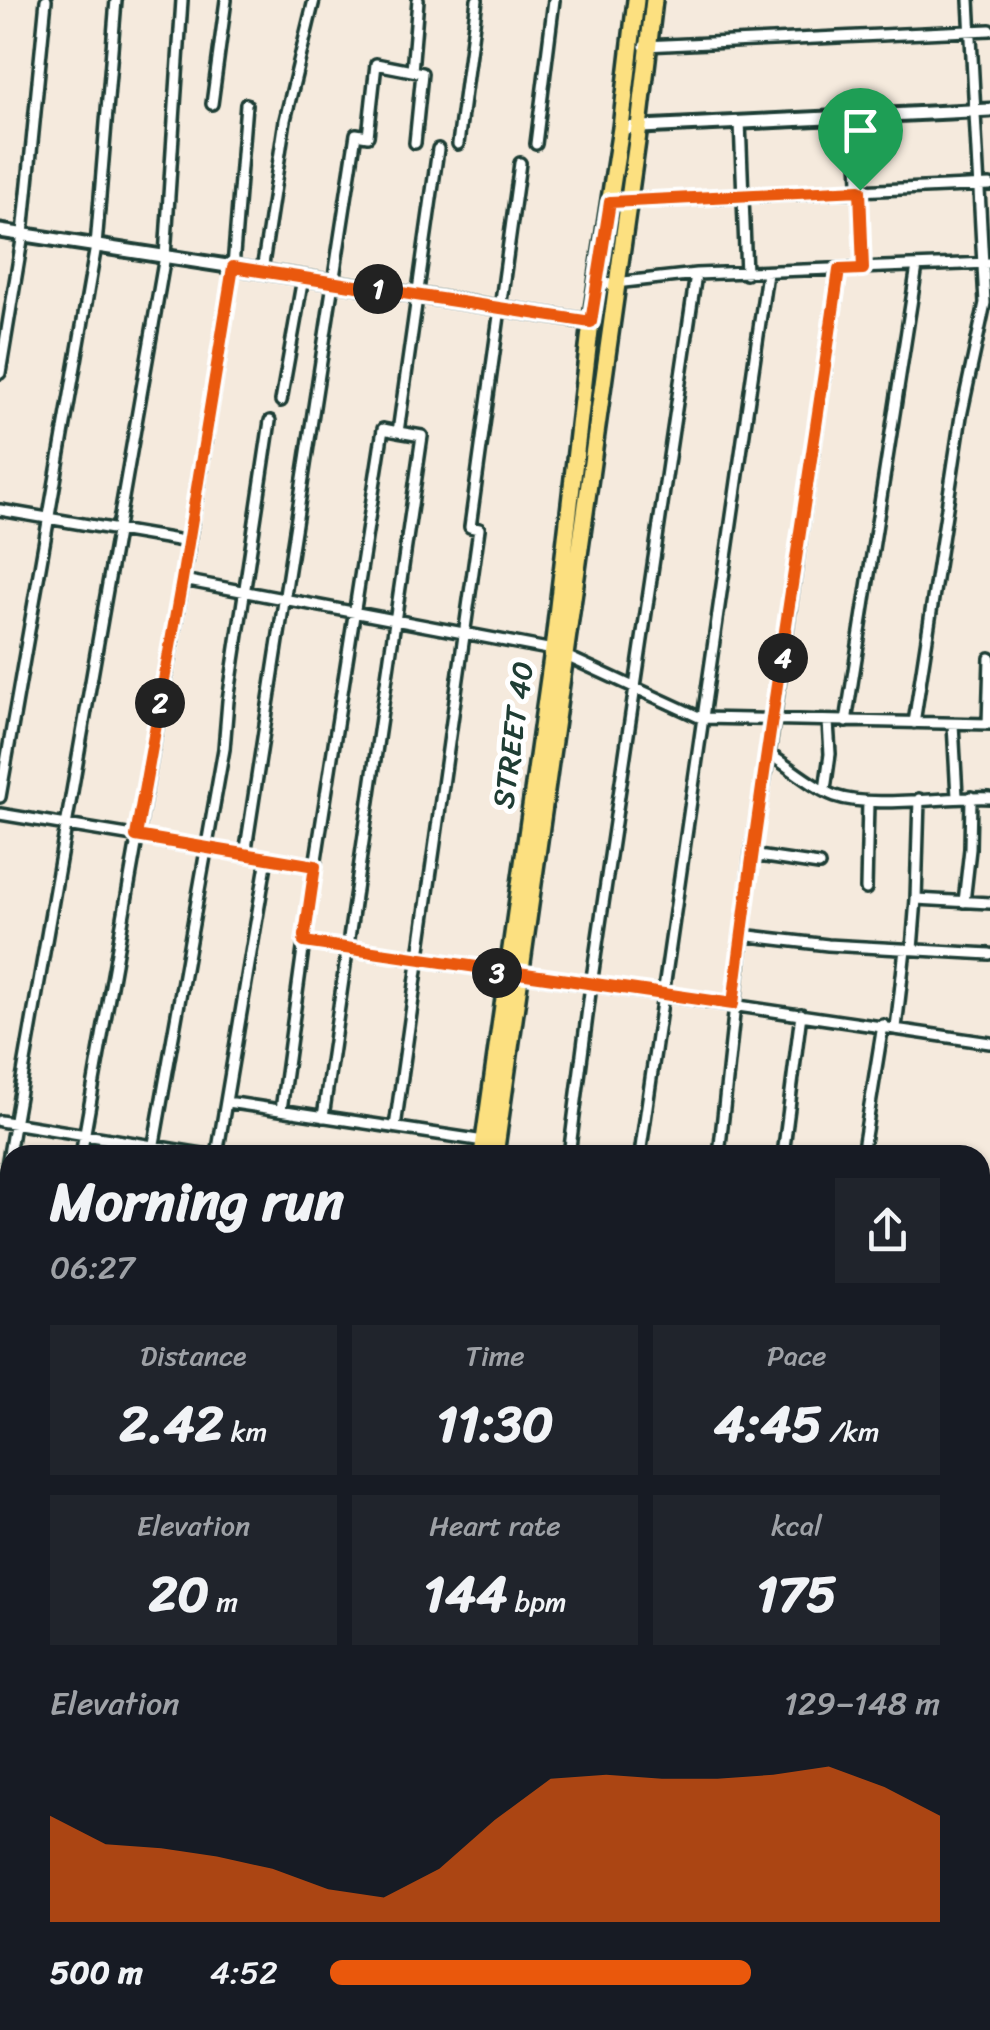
<!DOCTYPE html>
<html lang="en">
<head>
<meta charset="utf-8">
<style>
  :root { --surface:#171b24; --page:#20242c; --text:#f1f3f6; --muted:#9ea1a6; --accent:#ea580c }
  body { margin:0; font-family:Sriracha,sans-serif; background:var(--page); color:var(--text); height:100vh; display:flex; flex-direction:column; font-size:38px; white-space:nowrap }
  * { box-sizing:border-box; margin:0 }
  p { font-size:32px; color:var(--muted) }
  .icon { flex:none; width:55px; height:55px; fill:none; stroke:currentColor; stroke-width:2; stroke-linecap:round; stroke-linejoin:round }
  .map { position:relative; flex:1; overflow:hidden }
  .side { position:absolute; left:0px; top:1145px; width:990px; height:885px; display:flex; flex-direction:column; background:var(--surface); border-radius:30px 30px 0 0; box-shadow:0 2px 8px #0004 }
  .side>* { flex:none }
  .pin { position:absolute; display:grid; place-items:center; width:85px; height:85px; color:#fff; margin:-102px -42px; border-radius:50% 50% 50% 0; rotate:-45deg; box-shadow:0 0 10px #0007 }
  .pin .icon { rotate:45deg }
  .km { position:absolute; width:50px; height:50px; margin:-25px; border-radius:50%; background:#222; color:#fff; font-size:28px; line-height:50px; text-align:center }
  .round { display:grid; place-items:center; flex:none; width:105px; height:105px; border-radius:0px; background:var(--page) }
  .head { display:flex; align-items:center; justify-content:space-between; height:170px; padding:0 50px }
  h1 { font-size:55px; font-weight:800; line-height:75px }
  .figures { display:grid; grid-template-columns:repeat(3,1fr); gap:15px; height:170px; padding:10px 50px }
  .figures div { display:grid; align-content:center; border-radius:0px; background:var(--page); text-align:center }
  .figures b { font-size:50px; font-weight:800 }
  .figures small { font-size:28px; font-weight:400 }
  .figures p { font-size:28px }
  .chart { height:280px; padding:20px 50px }
  .chart p { display:flex; justify-content:space-between }
  .chart svg { width:100%; height:180px; margin-top:10px; fill:var(--accent); opacity:.7 }
  ul { padding:0 50px; list-style:none; font-size:32px }
  li { display:grid; grid-template-columns:160px 120px 1fr; align-items:center; height:75px }
  li i { height:25px; border-radius:12px; background:var(--accent) }
  .map>svg:first-child { display:block }
</style>
</head>
<body>
<div class="map">
<svg width="990" height="2030" viewBox="0 0 990 2030">
  <defs>
    <pattern id="industrial-grid" width="8" height="8" patternUnits="userSpaceOnUse" patternTransform="scale(2.5)"><rect width="8" height="8" fill="#eedbc6"/><path d="M0 4h8M4 0v8" fill="none" stroke="#ccbdab"/></pattern>
  </defs>
  <rect width="100%" height="100%" fill="#f5eadd"/>
  <filter id="ink" filterUnits="userSpaceOnUse"><feTurbulence type="fractalNoise" baseFrequency=".01" numOctaves="2"/><feDisplacementMap in="SourceGraphic" scale="20" xChannelSelector="R" yChannelSelector="G"/><feConvolveMatrix kernelMatrix="1 2 1 2 8 2 1 2 1" color-interpolation-filters="sRGB"/></filter>
  <g filter="url(#ink)">
    <path fill="url(#industrial-grid)" d="M0 1879 10 1881V2020H272L271 2030H0Z"/>
    <g fill="none" stroke-linecap="round" stroke-linejoin="round">
      <g stroke="#1f3d34" stroke-width="16">
        <path id="minor" d="M644 46 990 30
          M412 71 422 73 415 143
          M212 104 226 0
          M856 116 863 269
          M740 122 746 274
          M458 144 477 0
          M536 144 554 0
          M610 202 990 185
          M262 271 285 120 314 0
          M597 285 696 274 990 263
          M0 373 23 234 46 0
          M281 401 303 278
          M0 510 189 542
          M183 580 553 650 701 718 990 724
          M846 722 917 266
          M914 723 961 416 985 303 969 0
          M953 724 957 796
          M988 724 990 658
          M769 754C790 767 813 788 835 796 873 809 946 796 990 798
          M825 790 830 754 828 722
          M0 797 96 246 116 0
          M919 799 916 899 990 903
          M0 814 315 866 304 942 990 1043
          M245 855 356 134 368 136 376 64 412 71 418 0
          M751 855 819 865
          M315 866 383 429 398 432 438 149
          M866 889 868 802
          M964 902 970 849 971 797
          M741 935 828 945 990 954
          M912 949 916 899
          M896 1028 905 949
          M227 1102 484 1141
          M281 1110 304 942
          M323 1117 422 436 398 432
          M0 1121 208 1155
          M395 1127 479 529 470 527 520 163
          M81 1155 183 580 233 267 246 104
          M152 1155 224 749 228 701 270 421
          M217 1155 267 858
          M569 1155 591 985 696 274
          M640 1155 767 273
          M719 1155 751 855 769 754 839 270
          M783 1155 801 1014
          M862 1155 883 1025
          M0 1206 165 256 182 0
          M980 1720 990 1722
          M980 1832 990 1833
          M0 1848 10 1806
          M0 1859 10 1860
          M0 1876 10 1877
          M980 1900H990
          M166 2029 175 2030
          M341 2030 342 2020
          M383 2030 385 2020
          M473 2030 474 2020
          M748 2030 749 2020
          M979 2030 990 1955"/>
      </g>
      <g stroke="#1f3d34" stroke-width="19">
        <path id="tertiary" d="M621 128 990 110
          M0 231 591 322"/>
      </g>
      <g stroke="#1f3d34" stroke-width="22">
        <path id="primary" d="M482 1155 553 650 591 322 621 128 636 0
          M495 1155 639 127 654 0
          M0 1436 10 1437
          M980 1584 990 1586
          M980 1602 990 1604
          M354 2030 355 2020
          M370 2030 372 2020"/>
      </g>
      <use href="#minor" stroke="#fff" stroke-width="9"/>
      <use href="#tertiary" stroke="#fff" stroke-width="11"/>
      <use href="#primary" stroke="#fce080" stroke-width="15"/>
    </g>
  </g>
  <g fill="none" stroke-linecap="round" stroke-linejoin="round" filter="url(#ink)">
    <g stroke="#fff" stroke-width="20">
      <path id="route" d="M860 190 863 269 839 270C804 515 763 759 733 1004L304 942 315 866 136 836 182 580 233 267 591 322 610 202Z"/>
    </g>
    <use href="#route" stroke="#ea580c" stroke-width="12"/>
  </g>
  <g text-anchor="middle" dominant-baseline="central" stroke-width="10" stroke-linejoin="round" paint-order="stroke">
    <g font-size="30" fill="#1f3d34" stroke="#fff">
      <text transform="translate(513 735) rotate(-82)">STREET 40</text>
    </g>
  </g>
</svg>
<div class="pin" style="left:860px;top:190px;background:#1e9e55"><svg class="icon" aria-label="arrive" viewBox="0 0 24 24"><path d="M6 21V4h12l-3 4 3 4H6"/></svg></div>
<b class="km" style="left:378px;top:289px">1</b>
<b class="km" style="left:160px;top:703px">2</b>
<b class="km" style="left:497px;top:973px">3</b>
<b class="km" style="left:783px;top:658px">4</b>
<section class="side">
<div class="head"><div><h1>Morning run</h1><p>06:27</p></div><a class="round"><svg class="icon" aria-label="share" viewBox="0 0 24 24"><path d="M12 15V3M7 8l5-5 5 5M5 13v7h14v-7"/></svg></a></div>
<div class="figures">
<div><p>Distance</p><b>2.42<small> km</small></b></div>
<div><p>Time</p><b>11:30</b></div>
<div><p>Pace</p><b>4:45<small> /km</small></b></div>
</div>
<div class="figures">
<div><p>Elevation</p><b>20<small> m</small></b></div>
<div><p>Heart rate</p><b>144<small> bpm</small></b></div>
<div><p>kcal</p><b>175</b></div>
</div>
<div class="chart"><p><span>Elevation</span>129–148 m</p>
<svg viewBox="0 0 160 44" preserveAspectRatio="none"><path d="M0 44V18L10 25L20 26L30 28L40 31L50 36L60 38L70 31L80 19L90 9L100 8L110 9L120 9L130 8L140 6L150 11L160 18V44z"/></svg>
</div>
<ul>
<li><b>500 m</b>4:52<i style="width:69%"></i></li>
</ul>
</section>
</div>
</body>
</html>
